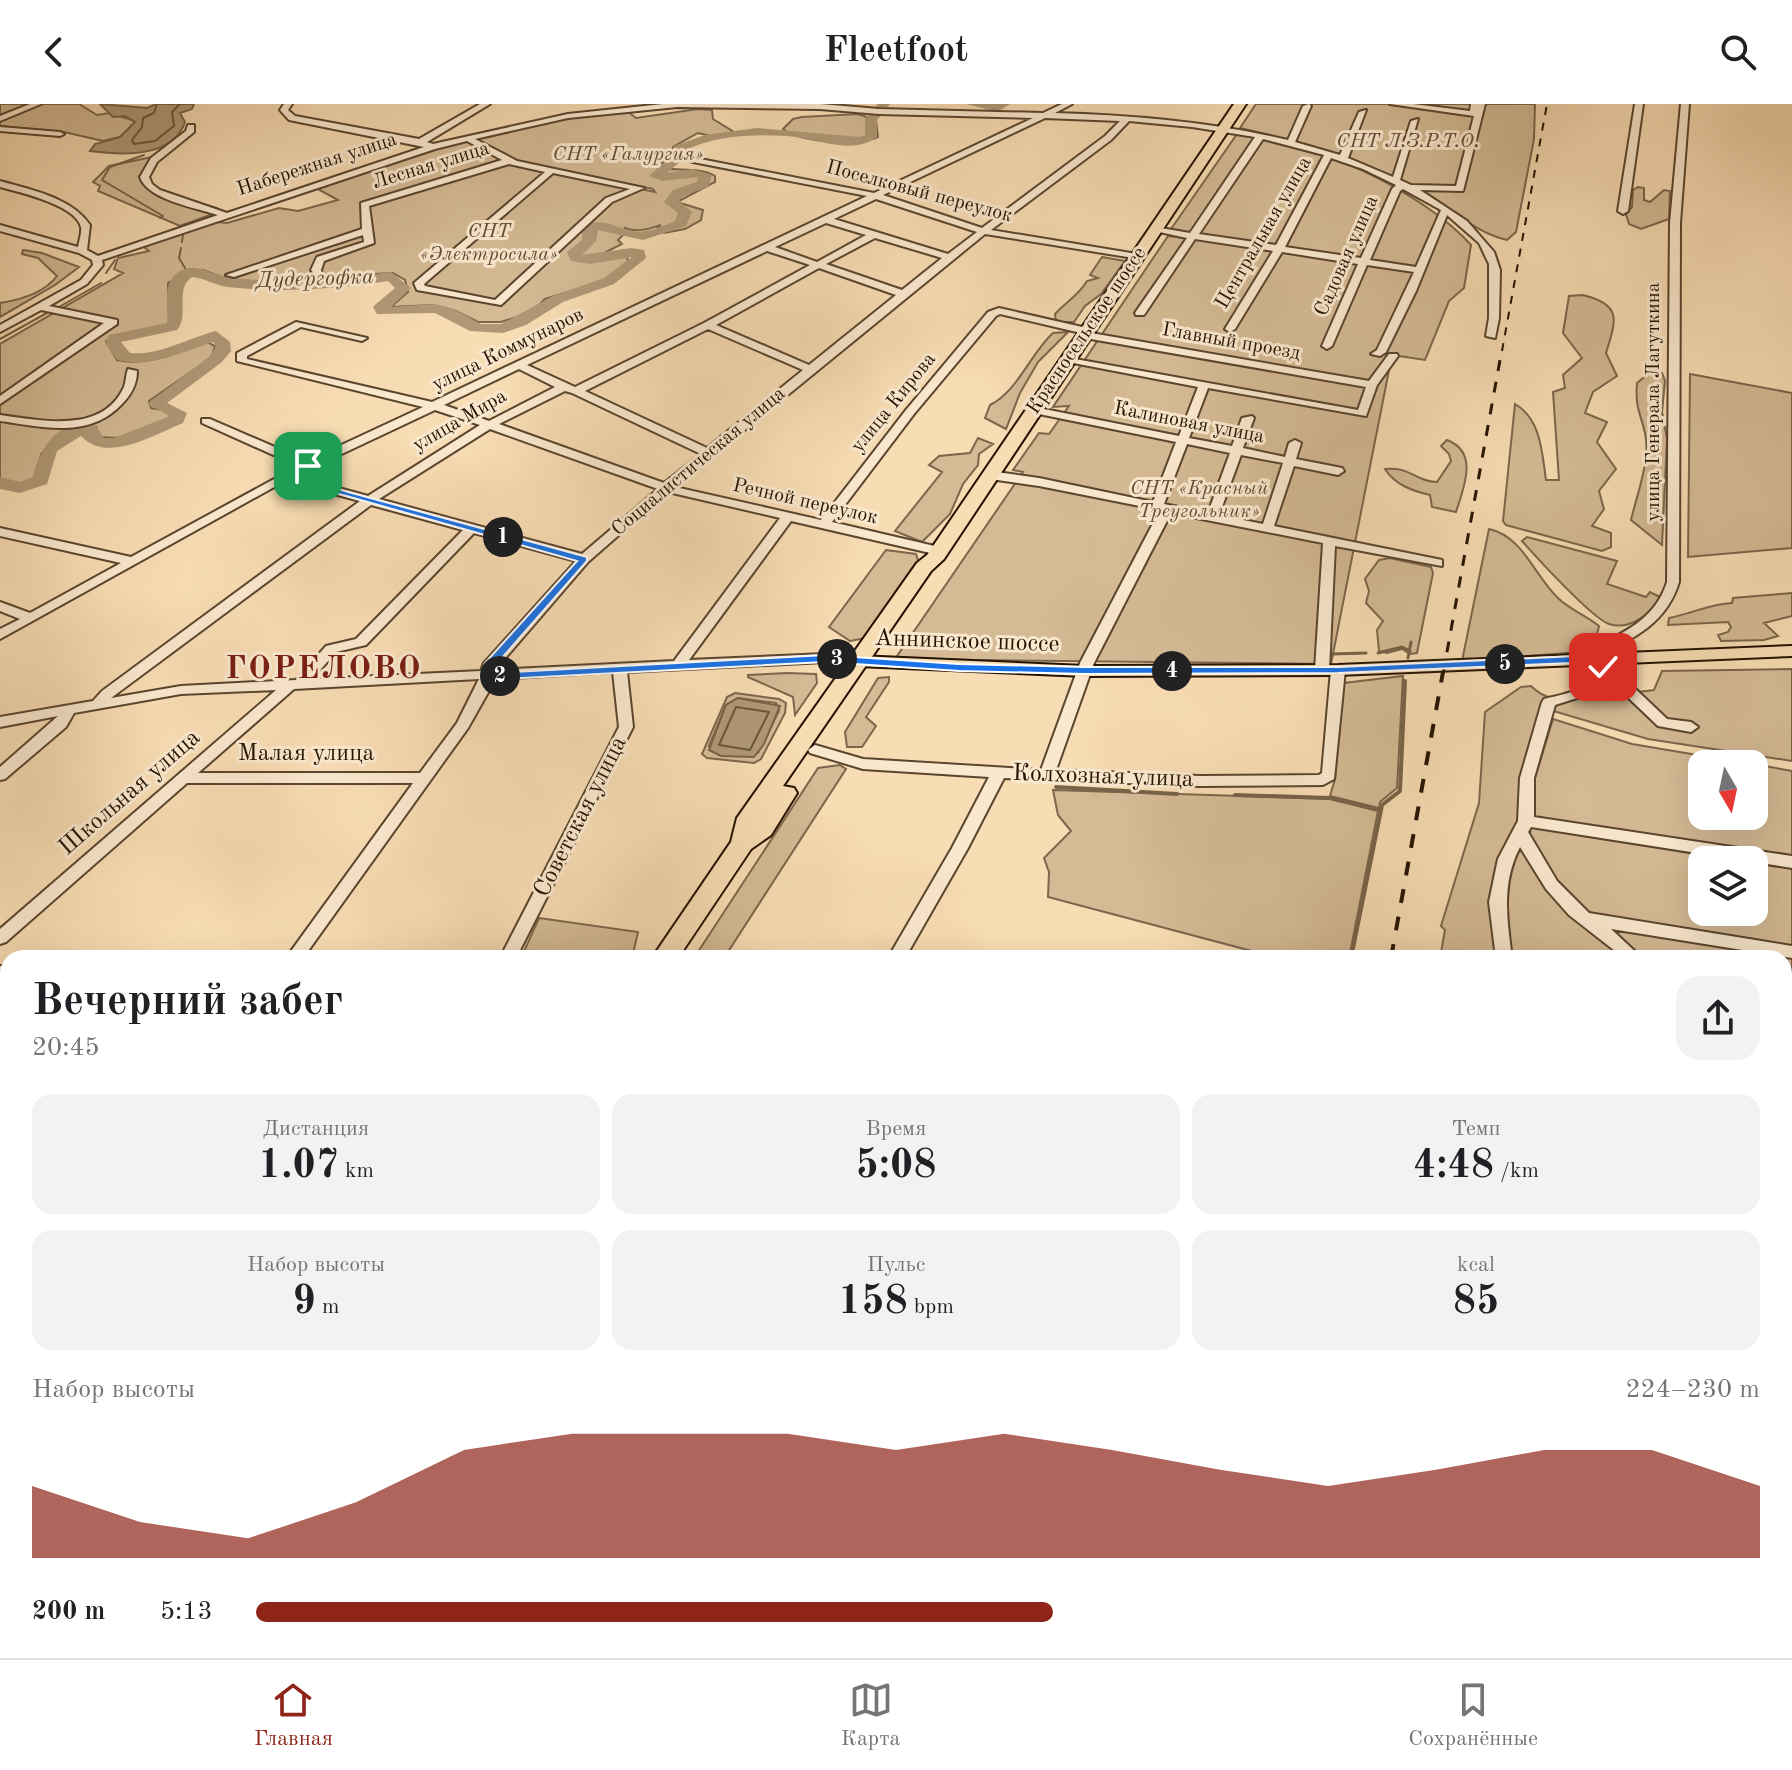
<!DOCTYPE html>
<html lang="ru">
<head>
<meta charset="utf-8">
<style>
  :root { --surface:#fff; --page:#f2f2f2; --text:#202124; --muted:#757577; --line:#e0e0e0; --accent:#8f2418 }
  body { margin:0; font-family:"Old Standard TT",serif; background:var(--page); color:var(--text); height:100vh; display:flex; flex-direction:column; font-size:30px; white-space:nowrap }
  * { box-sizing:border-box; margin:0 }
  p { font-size:26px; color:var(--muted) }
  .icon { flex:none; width:44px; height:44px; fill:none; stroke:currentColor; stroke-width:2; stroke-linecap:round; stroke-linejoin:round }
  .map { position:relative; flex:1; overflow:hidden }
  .side { position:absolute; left:0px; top:846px; width:1792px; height:708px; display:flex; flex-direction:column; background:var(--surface); border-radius:24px 24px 0 0; box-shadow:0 8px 32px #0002 }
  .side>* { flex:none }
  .needle { width:52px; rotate:171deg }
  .tools { position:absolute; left:1688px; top:646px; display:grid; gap:16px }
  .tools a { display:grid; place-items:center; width:80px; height:80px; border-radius:16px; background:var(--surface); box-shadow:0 8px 32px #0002; font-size:40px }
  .pin { position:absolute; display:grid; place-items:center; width:68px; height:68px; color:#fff; margin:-34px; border-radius:16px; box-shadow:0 4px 12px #0006 }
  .km { position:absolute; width:40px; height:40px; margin:-20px; border-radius:50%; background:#222; color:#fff; font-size:22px; line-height:40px; text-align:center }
  .round { display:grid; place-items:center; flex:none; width:84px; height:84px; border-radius:24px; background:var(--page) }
  .summary { display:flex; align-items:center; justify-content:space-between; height:136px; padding:0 32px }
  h1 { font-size:44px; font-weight:800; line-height:60px }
  .stats { display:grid; grid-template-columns:repeat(3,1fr); gap:12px; height:136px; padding:8px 32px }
  .stats div { display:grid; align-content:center; border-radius:20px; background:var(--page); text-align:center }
  .stats b { font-size:40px; font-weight:800 }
  .stats small { font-size:22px; font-weight:400 }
  .stats p { font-size:22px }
  .chart { height:224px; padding:16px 32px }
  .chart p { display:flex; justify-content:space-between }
  .chart svg { width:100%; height:144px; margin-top:8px; fill:var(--accent); opacity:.7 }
  ul { padding:0 32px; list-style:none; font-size:26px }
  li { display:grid; grid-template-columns:128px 96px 1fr; align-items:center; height:60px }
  li i { height:20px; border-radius:10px; background:var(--accent) }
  header { display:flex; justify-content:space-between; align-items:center; height:104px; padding:0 32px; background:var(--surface); font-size:36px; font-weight:800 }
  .dock { display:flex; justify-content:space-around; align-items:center; height:112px; border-top:2px solid var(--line); background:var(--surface); font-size:22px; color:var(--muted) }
  .dock a { display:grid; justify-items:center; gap:4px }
  .dock .current { color:var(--accent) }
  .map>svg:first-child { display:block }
</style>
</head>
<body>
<header><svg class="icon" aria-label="back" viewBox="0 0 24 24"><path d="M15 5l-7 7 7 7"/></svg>Fleetfoot<svg class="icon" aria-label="search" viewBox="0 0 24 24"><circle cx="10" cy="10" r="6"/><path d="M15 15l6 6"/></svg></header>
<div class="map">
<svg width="1792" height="1554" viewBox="0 0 1792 1554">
  <rect width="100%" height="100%" fill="#f8dcb3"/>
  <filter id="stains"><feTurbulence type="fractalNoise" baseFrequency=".0025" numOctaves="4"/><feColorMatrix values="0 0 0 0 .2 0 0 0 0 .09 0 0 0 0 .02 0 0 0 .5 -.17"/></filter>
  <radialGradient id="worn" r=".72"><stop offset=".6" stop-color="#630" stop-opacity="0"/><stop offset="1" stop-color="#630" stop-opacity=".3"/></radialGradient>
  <path fill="#d4ba95" stroke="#7c664c" stroke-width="2" fill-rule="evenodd" d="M0 0H79L97 11 109 9 136 17 120 33 103 37 64 28 0 22Z
    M1256 0H1535L1534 35 1516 128 1507 136C1474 129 1451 103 1422 87 1365 57 1302 38 1240 24Z
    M698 5 712 6 713 15 734 28 711 32 698 29 673 43 672 51 657 63C675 68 700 62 715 72V78L677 98 703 106 701 116 685 125 664 129 658 123 661 121C649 125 637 129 625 124L626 128 618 136 622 140 606 148 605 156 627 152 628 158 604 177 545 195 532 208 501 218H478L456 207 433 201 391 203 408 188 405 176 393 169 373 170 353 176 260 178 228 175 203 166H189L168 179 169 219 164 223 116 231 106 237 117 256C147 263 179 248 207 238L215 242 211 254 149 297 151 304 164 306 171 312C157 327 117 338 98 332L96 323 70 328 41 350 37 376C23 385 13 383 0 374V240L123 169 114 165 118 154 149 147 141 141 206 117 227 119 279 104 298 107 338 96 314 83 465 36 505 57 655 88 653 85C616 77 495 62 475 34L569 13 626 6 636 14Z
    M858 10 876 16 878 33C860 43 796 38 783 25L793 15 802 13Z
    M1237 30C1308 33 1424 88 1471 141L1464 184 1449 197 1425 256 1392 251 1331 560 895 555 1023 368 1013 366 1039 329 1049 330 1069 302 1053 303 1168 132 1185 134 1188 129 1171 125Z
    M152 53 159 55 147 68V77L159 87 217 104 213 110 180 122 98 87 100 82 93 78 109 62Z
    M1638 83 1644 84V96L1650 98 1664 86 1670 87 1669 115 1641 125 1629 120 1626 110 1632 103 1633 86Z
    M23 146 42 149 79 163 55 181 0 213V199C20 196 44 189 57 172L38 154 22 150Z
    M1102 153 1125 157 1101 190 1085 202 1074 218H1056L1055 210C1066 198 1079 191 1087 177L1098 174 1090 171Z
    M1583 191C1623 201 1616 216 1606 249L1617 272 1593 288 1585 309 1607 318 1597 338 1616 365 1599 387 1604 405 1592 422 1611 429V443L1602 447 1506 421 1503 417 1515 300C1541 315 1542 348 1546 376H1559L1553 288 1565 284 1563 271 1582 254 1563 229 1569 192Z
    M1068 228 1038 258 1020 289 1006 325 985 314 990 301C1018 287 1030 250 1053 229Z
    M1653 266 1662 269 1665 277 1662 308 1667 335 1662 441 1631 416C1637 390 1651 355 1645 329 1640 308 1635 303 1637 279Z
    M1690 270 1792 289V444L1688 453Z
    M978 334 993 340 979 350 978 361 963 380 950 410 922 438 895 427 942 368 929 361 939 352 970 349Z
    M1447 336C1479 348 1464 383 1456 408L1432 403 1430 391C1413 387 1395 381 1385 365 1410 362 1416 378 1437 378L1451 357 1449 350 1441 342Z
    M1489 425C1523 432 1535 473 1558 494 1570 506 1586 511 1599 522 1597 535 1589 541 1579 548L1462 557Z
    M1527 433 1617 457 1607 480 1646 493 1650 488 1660 493C1652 509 1630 527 1609 520 1593 515 1536 453 1522 437Z
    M886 446 916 450 919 459 866 534 850 537 829 523Z
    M1390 454 1431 463 1433 469 1417 549 1410 550 1402 545 1387 549 1379 547 1377 526 1383 517 1366 499 1369 487 1365 475 1379 456Z
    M1792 489V512L1764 519 1778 532 1764 536 1721 537 1718 531 1728 528 1731 523 1728 518 1668 521 1669 514C1691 510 1709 500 1732 499L1733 494Z
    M1792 565V657L1648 635 1540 603 1521 678 1519 719 1497 798 1521 730 1544 773 1587 815 1792 848V1554H1521L1522 1546H1784V854H1440L1445 826 1441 822 1479 699 1485 608 1521 583 1531 582C1554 605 1582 594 1609 586L1612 591 1654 586 1662 567Z
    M787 569 816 570 817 579 795 611 793 593 748 573V571Z
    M1403 572 1397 684 1380 698 1379 704 1330 692 1335 675 1344 579Z
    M889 573V578L866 613 876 622 862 643H847L845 628 878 574Z
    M735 589 779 595 786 599 785 609 761 655 754 659 707 654 702 650 727 593ZM738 594 776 599 779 607 758 649 709 642 726 601Z
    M1553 615 1632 640 1751 660H1702V712H1754V660L1792 667V842L1589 810 1551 774 1530 731 1534 677ZM1702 756H1754V808H1702Z
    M840 661 846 665 724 854H694L818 664Z
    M1053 686 1331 695 1378 707 1349 854H1278L1048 793 1049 768 1044 754 1071 727 1058 711Z
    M539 814 638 828 632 854H521Z
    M603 1546H809L806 1554H599Z
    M1378 1546H1513L1512 1554H1377Z"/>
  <path fill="#b09877" stroke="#786348" stroke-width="2" d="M100 0 147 4 156 0H194L192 5 180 9 185 18C173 55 120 51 90 47L95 40 120 33 135 18 125 12 113 13Z
    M738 594 780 602 764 640 754 653 721 652 709 646 726 601Z"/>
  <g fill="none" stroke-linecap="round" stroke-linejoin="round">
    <path stroke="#6a563c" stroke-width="2" d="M157 0 154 9 143 14 142 23 132 36 134 40 155 37 174 22 172 8 180 0
      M736 603 769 608 750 646 719 641Z"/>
    <path stroke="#786348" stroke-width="2" d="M144 51 110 63 102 76 163 112 160 114
      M182 138 183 130
      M181 144 179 154 188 169
      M106 169 115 156
      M59 203 101 179
      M0 235 47 209"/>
    <path stroke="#786348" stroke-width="3" d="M1378 549 1402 543 1410 547
      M1331 550 1366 549
      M1408 554 1411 538"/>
    <path stroke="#786348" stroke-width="4" d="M1056 683 1177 690
      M1235 691 1330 694 1380 706
      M1351 854 1382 701 1400 687 1405 577"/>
    <path stroke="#786348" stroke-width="5" d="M1201 1554 1202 1546"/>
    <path fill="#b09877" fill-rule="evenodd" d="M878 0H890L877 16V33C853 52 815 34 787 32 753 30 716 31 684 47L682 56 667 69 692 65 712 71 708 83 683 92 679 97 692 108 686 122 643 136 598 126 596 137 582 151 631 144 644 146 646 154 614 180 563 198 526 221 503 229 470 227 435 209 377 210 373 203 376 200 395 184 388 177C335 185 281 189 227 183 215 181 204 174 192 173 174 185 190 210 177 226L121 238 130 249C159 252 188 234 216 227L230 238 231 247 222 258 167 299 187 309 183 319C153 331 107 360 81 332L57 347 47 380 20 389 0 385V373L20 378 33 373C39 343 60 313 95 321L104 334H114L170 312 147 300 210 252 216 242 213 238C181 248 152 264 117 256L105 239 109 231 167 219C170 205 162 184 174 172 191 154 213 172 232 174 285 179 338 175 391 168L411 184 391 203 435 200 454 205 481 220H501L553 192 604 174 632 153 590 160 571 157 567 148 582 136V126L589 119C605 116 614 122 629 126 644 131 661 123 675 117L678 109 664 98 673 86 697 78 698 73 662 77 649 72 671 52 674 42 705 31 757 24 860 33 865 31V15Z
      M967 0H1010L997 8Z"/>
    <g stroke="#5a452e" stroke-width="4">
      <path id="minor" d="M30 0H41L0 17V12Z
        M284 0H292L288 6 295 12 419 35 480 0H490L427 38 433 40 568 10 663 0H820L879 5 1043 9 1062 0H1072L1055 9C1133 11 1212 18 1288 36L1303 2 1309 0 1311 2 1295 38 1340 51 1359 8 1366 6 1348 54 1393 73 1411 17 1418 15 1400 76 1411 81 1456 82 1474 12 1390 0H1413L1470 7 1471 0H1485L1463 87 1420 86 1467 117 1494 148 1500 166 1499 214 1495 234 1486 232 1489 214V160L1479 139 1447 111 1416 187 1386 248 1380 252 1371 250 1377 246 1414 168 1367 161 1332 242 1327 245 1322 242 1358 160 1282 148 1235 225 1230 228 1225 225 1273 147 1195 135 1144 211H1136L1135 209 1187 134 1150 126 1155 123 1190 129 1255 33 1192 23 1129 17 1111 36 991 126 1137 150 1140 151V155L985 130 675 383 821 416 906 306 988 208 999 204 1091 225V229L1369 277 1389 250H1397L1398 252 1377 281 1366 312 1208 284 1189 334 1232 342 1242 314 1252 312 1254 314 1243 344 1285 353 1289 339 1295 336 1301 339 1296 355 1342 364 1344 367 1338 371 1294 362 1274 422 1437 455 1442 456V462L1335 442 1329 566 1322 570 1315 566 1323 439 1171 409 1094 559 1056 666 1200 672 1319 671 1322 669 1331 566 1338 562 1345 566 1334 675 1323 681 1200 682 1004 674 968 744 905 854H888L952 744 989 673 863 665 810 649 808 646 815 641 863 655 1041 666 1080 559 1160 406 1039 382 990 375 984 371 990 367 1039 374 1153 398 1176 338 1034 309 1028 306 1034 303 1179 332 1198 283 1068 258 1064 257V253L1358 306 1366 283 1085 234 1081 233V229L1000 210 996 212 914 310 832 418 943 444V450L939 451 791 417 689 556 825 550 863 554 865 557 863 560 825 558 627 568 633 623 516 854H500L619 623 613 568 493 575 490 585 468 624 303 854H286L413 679H187L6 838 0 840V825L276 586 181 590 74 609 66 623 5 675 0 676V663L58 612 0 623V613L93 597 102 587 360 397 285 377 0 535V525L20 515 0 507V498L30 509 121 459 0 432V424L131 453 298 362 202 319V315H210L307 357 423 303 237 257V249L296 218 367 234 362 237 301 223 247 252V255L432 298 867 92 693 58 690 57V53L874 89 1033 14 879 10 820 5 677 3 568 14 475 35 517 57 644 84 612 98 501 201 417 186 414 179 545 68 509 60 369 102 374 139 324 157 321 166 322 172H316L311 166 317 153 364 138 363 131 234 173 226 171 362 125 361 99 502 56 467 37 435 45 102 156 103 161 87 180 49 202 117 216V220L0 300V292L104 219 41 206 0 228V221L81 176 93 161 92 156 79 149 0 127V121L78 143C79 137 82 129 81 123 76 101 19 88 0 83V77C31 86 71 93 90 121L87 146 98 152 218 111C196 104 148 96 140 73L151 54 186 27 188 21H194V28L157 58 149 73 152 80 160 86 227 109 424 43 289 16 280 6ZM1045 14 1120 17 1105 32 982 124 883 91ZM1263 35 1324 51 1276 141 1199 130ZM1331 54 1363 65 1396 81 1392 85 1361 154 1285 143ZM553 69 630 85 606 94 495 196 425 182 424 180ZM1403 85 1441 106 1416 163 1370 156 1400 87ZM876 95 977 128 948 150 834 115ZM826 119 866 131 817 158 775 143ZM875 134 942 154 902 186 826 160ZM767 147 810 161 704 219 575 283 527 261ZM819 164 896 191 809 261 716 221ZM708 225 803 266 707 344 585 287ZM519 265 555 283 489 317 444 301ZM565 287 572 289 701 350 664 379 499 320ZM435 306 480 321 368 392 295 372ZM490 325 658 385 582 450 379 395ZM1187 340 1230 349 1208 409 1164 400ZM1241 351 1283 359 1263 420 1219 411ZM668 388 780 414 674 557 495 566 588 458ZM371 401 463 426 356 535 326 542 296 576 181 582 111 594ZM474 429 576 457 484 559 481 567 312 575 336 548 366 541ZM479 575 457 619 420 669H198L294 585Z
        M1635 0H1643L1628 107 1623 110 1618 107Z
        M1681 0H1689L1680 119 1679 478C1667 518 1636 533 1601 551L1610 567 1626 576 1667 615 1691 618 1698 623 1691 628 1658 622 1616 582 1607 577 1593 589 1555 601 1534 674V713L1792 752V764L1531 723 1528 728 1557 777 1589 809 1792 842V854L1611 825 1642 854H1624L1569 811 1546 785 1520 743C1501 779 1507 816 1512 854H1496L1489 798 1498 755 1518 717 1520 674 1542 598 1544 595C1563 590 1585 588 1597 570L1592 559 1587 555 1589 546C1623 529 1655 516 1667 478L1670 119Z
        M0 23 60 28 64 30 60 32 0 27Z
        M128 265 137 267C137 281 131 291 121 301 88 335 42 323 0 317V311C41 316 102 331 124 283 126 277 126 270 128 265Z
        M0 862H8V874H0Z
        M1784 962 1792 964V979L1784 977Z
        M0 1028 8 1032V1067L0 1070V1051L2 1049 0 1047Z
        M1784 1105 1792 1109V1130L1784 1126Z
        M1792 1213V1233L1784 1235V1215Z
        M8 1220V1246L0 1250V1224Z
        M1792 1444V1466L1784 1467V1445Z
        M87 1546H114L111 1554H84Z
        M527 1546H553L550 1554H524Z
        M1355 1546H1379L1378 1554H1354Z
        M1510 1546H1534L1533 1554H1509Z"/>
    </g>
    <g stroke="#251302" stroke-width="4">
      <path id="major" d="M1792 542V552L1338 571 1085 572 858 562 849 557 858 552 1085 562 1338 561Z"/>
    </g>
    <g stroke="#251302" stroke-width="4">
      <path id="highway" d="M1234 0H1246L944 455 931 467 783 682 794 684 797 689 771 731 751 745 678 854H652L731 738 737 714 917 459 927 451Z
        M176 1546H215L212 1554H173Z"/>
    </g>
    <use href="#minor" fill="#fae8ce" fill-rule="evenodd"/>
    <use href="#major" fill="#f8dcb3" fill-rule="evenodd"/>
    <use href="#highway" fill="#f8dcb3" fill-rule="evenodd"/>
    <path stroke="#251302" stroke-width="2" stroke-dasharray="8 8" stroke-linecap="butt" d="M1502 247 1547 0"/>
    <path stroke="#251302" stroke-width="3" stroke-dasharray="11 11" stroke-linecap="butt" d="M1443 570 1502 245"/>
    <path stroke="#251302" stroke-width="4" stroke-dasharray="14 14" stroke-linecap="butt" d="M1391 854 1443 568"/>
    <path stroke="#251302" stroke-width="5" stroke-dasharray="18 18" stroke-linecap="butt" d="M1264 1554 1265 1546
      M1277 1554 1278 1546"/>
  </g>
  <path fill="#1a73e8" stroke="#fff" stroke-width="2" d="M304 360 312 362 293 373 587 453V457L494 563 492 569 825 551 959 560 1085 563H1338L1597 551 1609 563 1599 566 1594 558 1338 569 1085 570 959 567 825 558 486 576 480 573 485 559 577 457 279 373Z"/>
  <g text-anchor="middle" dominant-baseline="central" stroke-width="6" stroke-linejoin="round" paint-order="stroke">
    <g font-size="20" font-style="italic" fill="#624d35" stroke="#fae8ce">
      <text x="1408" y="38">СНТ Л.З.Р.Т.О.</text>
      <text x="628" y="51">СНТ «Галургия»</text>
      <text x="489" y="128">СНТ<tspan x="489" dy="23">«Электросила»</tspan></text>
      <text x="1199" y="385">СНТ «Красный<tspan x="1199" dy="23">Треугольник»</tspan></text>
    </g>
    <g font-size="20" fill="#251302" stroke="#fae8ce">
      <text transform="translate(317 61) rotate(-18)">Набережная улица</text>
      <text transform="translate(431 62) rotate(-17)">Лесная улица</text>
      <text transform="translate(919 88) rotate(15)">Поселковый переулок</text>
      <text transform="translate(1264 129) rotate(-60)">Центральная улица</text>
      <text transform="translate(1347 152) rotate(-66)">Садовая улица</text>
      <text transform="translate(1087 227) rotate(-56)">Красносельское шоссе</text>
      <text transform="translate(1231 238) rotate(10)">Главный проезд</text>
      <text transform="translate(508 246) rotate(-26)">улица Коммунаров</text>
      <text transform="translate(1654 298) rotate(-90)">улица Генерала Лагуткина</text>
      <text transform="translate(894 299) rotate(-51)">улица Кирова</text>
      <text transform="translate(460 317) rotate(-30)">улица Мира</text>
      <text transform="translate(1189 319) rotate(11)">Калиновая улица</text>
      <text transform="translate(699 358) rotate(-40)">Социалистическая улица</text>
      <text transform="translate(805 398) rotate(13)">Речной переулок</text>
    </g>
    <g font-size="22" font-style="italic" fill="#5d4831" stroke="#fae8ce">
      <text transform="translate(315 175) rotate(-2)">Дудергофка</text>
    </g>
    <g font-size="24" fill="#251302" stroke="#fae8ce">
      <text transform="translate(967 538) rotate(2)">Аннинское шоссе</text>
      <text x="306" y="650">Малая улица</text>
      <text transform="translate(1103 673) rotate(2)">Колхозная улица</text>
      <text transform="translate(130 689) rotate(-41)">Школьная улица</text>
      <text transform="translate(581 713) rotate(-63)">Советская улица</text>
    </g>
    <g font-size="32" font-weight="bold" letter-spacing="2" fill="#7a1f14" stroke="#fae8ce">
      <text x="324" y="566">ГОРЕЛОВО</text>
    </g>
  </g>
  <rect width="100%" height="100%" filter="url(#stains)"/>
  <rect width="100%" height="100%" fill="url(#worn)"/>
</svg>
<div class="tools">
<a><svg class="needle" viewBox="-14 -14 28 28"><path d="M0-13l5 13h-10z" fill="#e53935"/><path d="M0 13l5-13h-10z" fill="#757577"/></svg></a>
<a><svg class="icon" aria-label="layers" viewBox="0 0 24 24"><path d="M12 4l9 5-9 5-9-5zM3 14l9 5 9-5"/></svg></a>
</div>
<div class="pin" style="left:308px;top:362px;background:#1e9e55"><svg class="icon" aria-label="arrive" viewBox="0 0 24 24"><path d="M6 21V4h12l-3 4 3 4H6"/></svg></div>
<div class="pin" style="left:1603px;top:563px;background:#d93025"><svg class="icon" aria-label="check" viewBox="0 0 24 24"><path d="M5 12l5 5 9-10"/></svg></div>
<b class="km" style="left:503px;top:433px">1</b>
<b class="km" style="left:500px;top:572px">2</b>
<b class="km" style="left:837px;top:555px">3</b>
<b class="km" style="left:1172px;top:567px">4</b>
<b class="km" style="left:1505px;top:560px">5</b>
<section class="side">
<div class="summary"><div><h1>Вечерний забег</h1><p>20:45</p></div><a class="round"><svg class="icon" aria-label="share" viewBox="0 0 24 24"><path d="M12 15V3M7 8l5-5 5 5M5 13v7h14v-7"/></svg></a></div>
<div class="stats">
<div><p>Дистанция</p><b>1.07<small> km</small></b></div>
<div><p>Время</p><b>5:08</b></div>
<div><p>Темп</p><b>4:48<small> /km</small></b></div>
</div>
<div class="stats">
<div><p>Набор высоты</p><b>9<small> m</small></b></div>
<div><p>Пульс</p><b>158<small> bpm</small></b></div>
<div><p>kcal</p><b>85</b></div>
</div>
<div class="chart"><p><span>Набор высоты</span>224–230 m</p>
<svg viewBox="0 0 160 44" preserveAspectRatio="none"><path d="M0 44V22L10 33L20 38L30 27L40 11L50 6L60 6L70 6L80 11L90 6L100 11L110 17L120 22L130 17L140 11L150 11L160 22V44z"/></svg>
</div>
<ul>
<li><b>200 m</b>5:13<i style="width:53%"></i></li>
</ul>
</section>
</div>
<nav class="dock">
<a class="current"><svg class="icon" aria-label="home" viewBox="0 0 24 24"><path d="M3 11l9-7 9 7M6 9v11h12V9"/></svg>Главная</a>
<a><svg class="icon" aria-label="map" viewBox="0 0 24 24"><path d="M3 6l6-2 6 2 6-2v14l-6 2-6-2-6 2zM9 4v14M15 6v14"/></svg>Карта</a>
<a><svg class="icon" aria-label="saved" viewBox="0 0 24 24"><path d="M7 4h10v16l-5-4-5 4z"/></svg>Сохранённые</a>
</nav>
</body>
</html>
